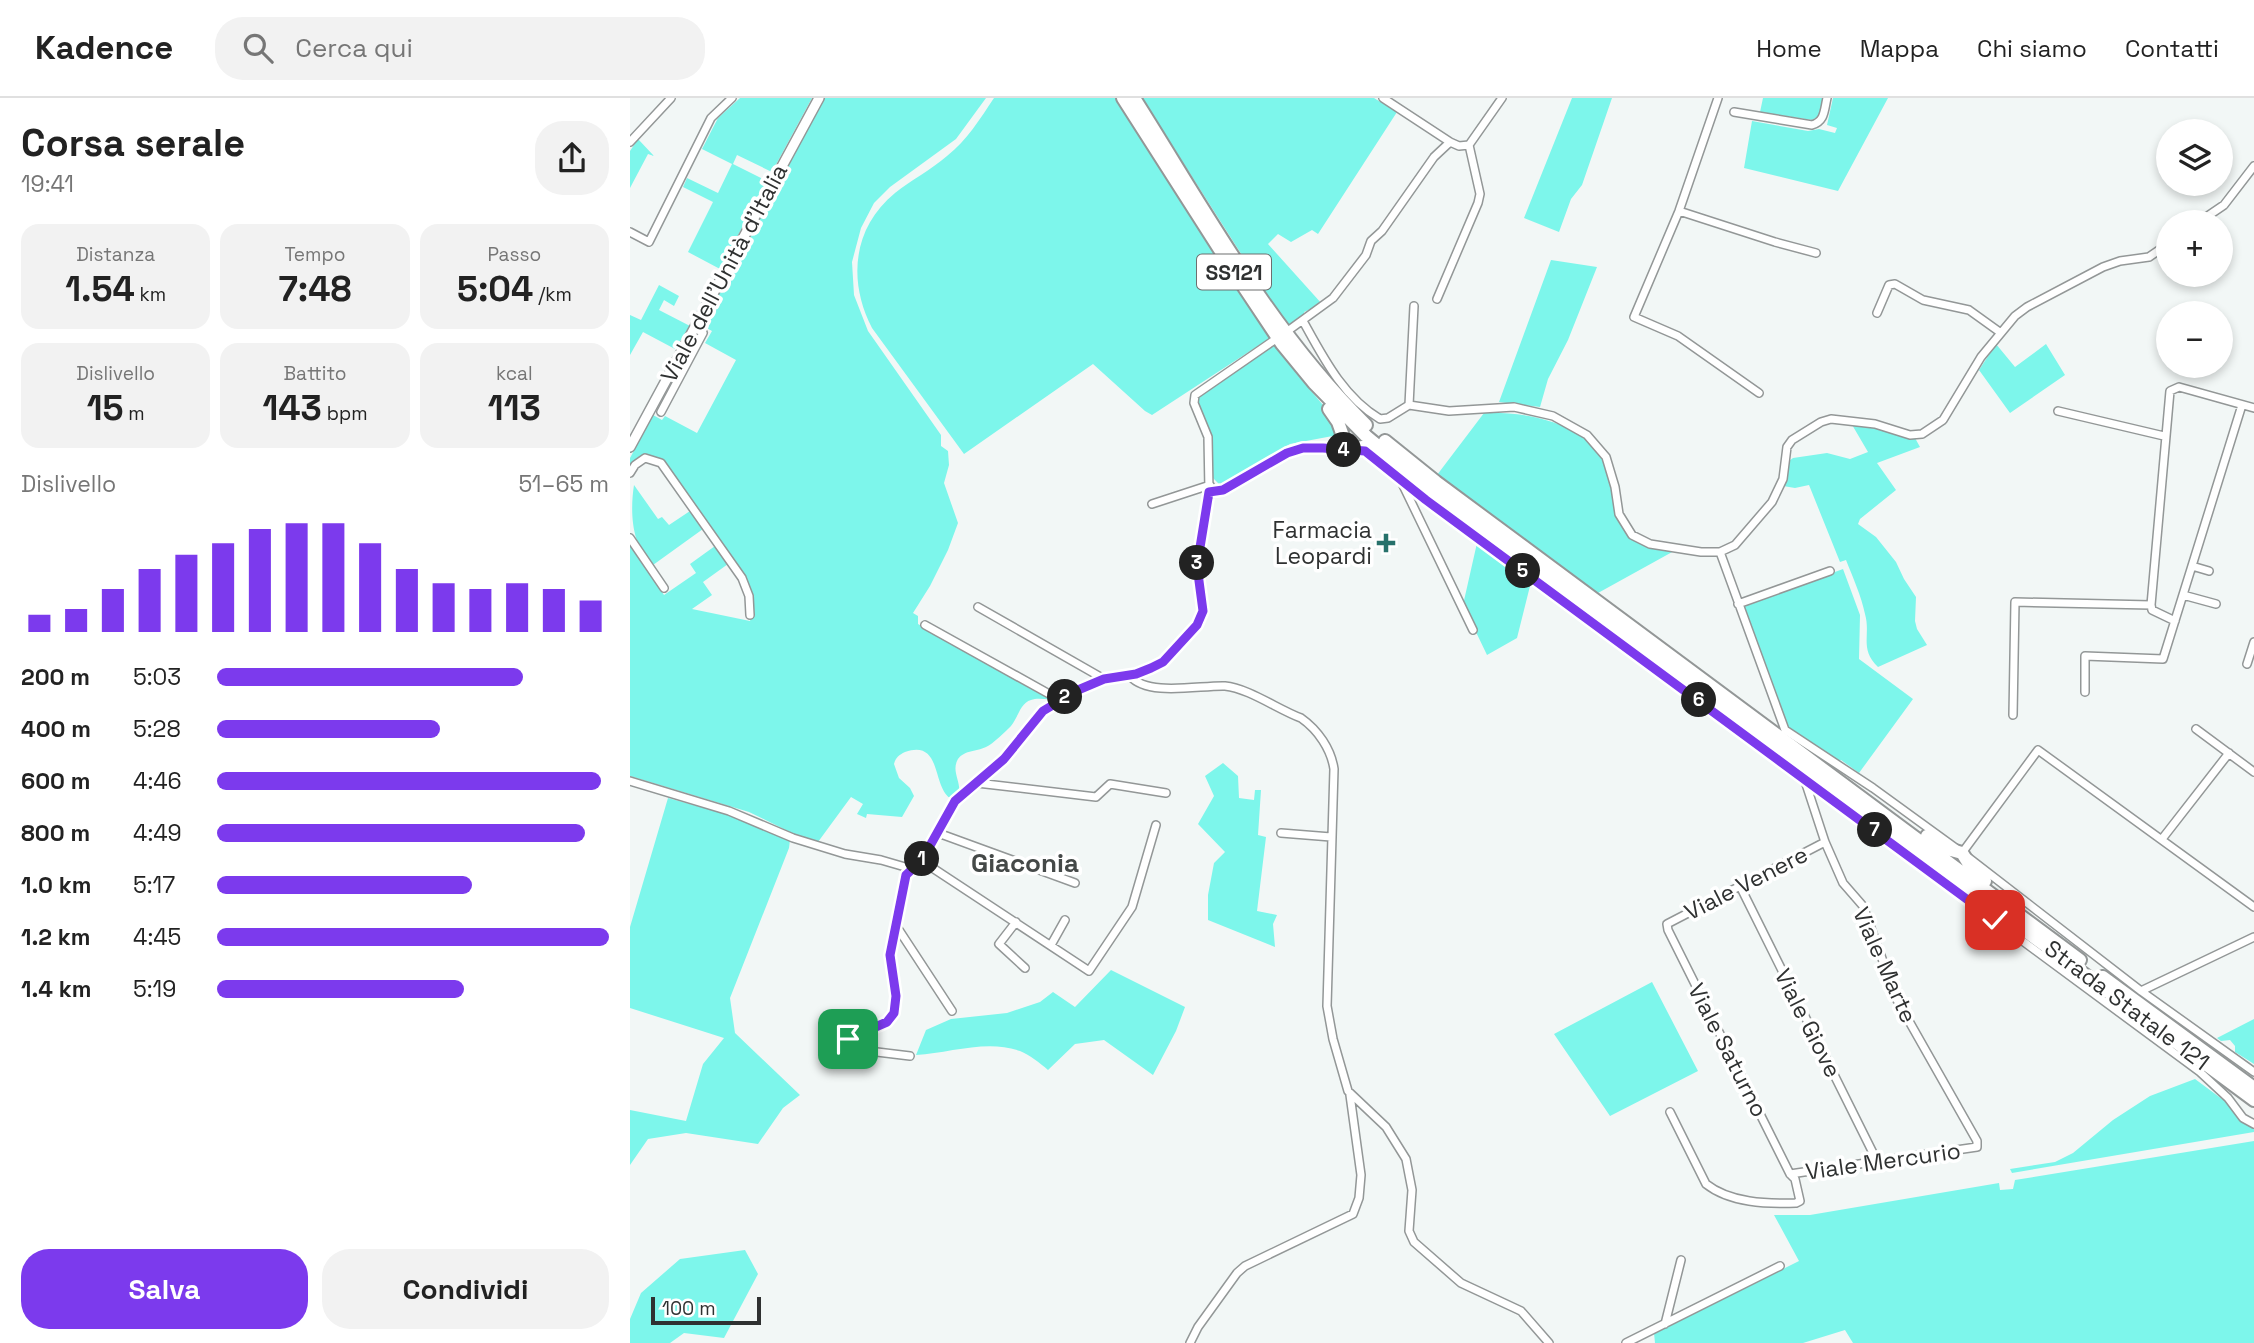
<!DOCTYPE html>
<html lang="it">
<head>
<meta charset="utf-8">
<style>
  :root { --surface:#fff; --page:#f2f2f2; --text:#222; --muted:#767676; --line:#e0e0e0; --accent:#7c3aed }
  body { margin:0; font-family:"Space Grotesk",sans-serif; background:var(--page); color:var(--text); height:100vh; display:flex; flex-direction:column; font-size:26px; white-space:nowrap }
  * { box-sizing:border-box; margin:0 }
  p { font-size:23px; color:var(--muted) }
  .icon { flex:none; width:38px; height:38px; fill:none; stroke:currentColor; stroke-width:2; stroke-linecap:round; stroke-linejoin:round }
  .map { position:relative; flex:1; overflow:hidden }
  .sheet { display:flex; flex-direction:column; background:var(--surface); width:630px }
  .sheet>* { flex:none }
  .buttons { position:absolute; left:1526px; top:21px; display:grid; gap:14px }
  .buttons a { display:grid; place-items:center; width:77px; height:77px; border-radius:50%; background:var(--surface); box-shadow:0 4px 10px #0003; font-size:35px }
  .scale { position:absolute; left:21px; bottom:18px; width:110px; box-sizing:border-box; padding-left:7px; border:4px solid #2f3131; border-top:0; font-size:19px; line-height:24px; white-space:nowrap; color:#2f3131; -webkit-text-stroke:5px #fff; paint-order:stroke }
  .pin { position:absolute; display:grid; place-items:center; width:60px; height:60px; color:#fff; margin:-30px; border-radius:14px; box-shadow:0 4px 10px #0006 }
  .km { position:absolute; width:35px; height:35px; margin:-18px; border-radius:50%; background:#222; color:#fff; font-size:19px; line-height:35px; text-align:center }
  .round { display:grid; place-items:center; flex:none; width:74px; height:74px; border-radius:28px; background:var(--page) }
  .summary { display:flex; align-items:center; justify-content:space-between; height:119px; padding:0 21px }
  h1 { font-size:38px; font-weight:700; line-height:52px }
  .figures { display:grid; grid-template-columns:repeat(3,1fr); gap:10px; height:119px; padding:7px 21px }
  .figures div { display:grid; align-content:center; border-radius:18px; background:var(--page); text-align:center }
  .figures b { font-size:35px; font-weight:700 }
  .figures small { font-size:19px; font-weight:400 }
  .figures p { font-size:19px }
  .chart { height:196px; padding:14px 21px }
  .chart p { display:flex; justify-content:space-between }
  .chart svg { width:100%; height:126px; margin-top:7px; stroke:var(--accent); stroke-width:6 }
  .cta { display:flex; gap:14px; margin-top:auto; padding:14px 21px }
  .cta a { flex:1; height:80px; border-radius:28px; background:var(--accent); color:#fff; font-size:28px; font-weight:700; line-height:80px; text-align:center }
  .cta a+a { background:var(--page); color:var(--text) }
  ul { padding:0 21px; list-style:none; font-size:23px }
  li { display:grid; grid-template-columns:112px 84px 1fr; align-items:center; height:52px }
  li i { height:18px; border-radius:9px; background:var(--accent) }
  header { display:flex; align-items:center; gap:42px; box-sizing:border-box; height:98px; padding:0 35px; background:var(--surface); border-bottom:2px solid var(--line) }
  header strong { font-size:33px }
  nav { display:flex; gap:38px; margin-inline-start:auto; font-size:24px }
  .search { width:490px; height:63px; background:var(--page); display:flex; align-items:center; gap:18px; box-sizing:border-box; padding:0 24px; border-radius:28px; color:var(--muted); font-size:26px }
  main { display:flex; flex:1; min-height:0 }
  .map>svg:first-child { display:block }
</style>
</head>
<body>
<header>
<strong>Kadence</strong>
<div class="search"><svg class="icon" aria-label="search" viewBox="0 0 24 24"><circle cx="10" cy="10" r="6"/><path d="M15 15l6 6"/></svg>Cerca qui</div>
<nav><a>Home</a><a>Mappa</a><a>Chi siamo</a><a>Contatti</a></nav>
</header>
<main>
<section class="sheet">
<div class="summary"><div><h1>Corsa serale</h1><p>19:41</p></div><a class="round"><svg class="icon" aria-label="share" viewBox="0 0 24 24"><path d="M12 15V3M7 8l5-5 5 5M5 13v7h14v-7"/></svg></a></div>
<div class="figures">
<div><p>Distanza</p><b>1.54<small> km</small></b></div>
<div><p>Tempo</p><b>7:48</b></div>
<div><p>Passo</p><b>5:04<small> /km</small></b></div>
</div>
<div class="figures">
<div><p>Dislivello</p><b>15<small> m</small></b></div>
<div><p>Battito</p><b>143<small> bpm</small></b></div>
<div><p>kcal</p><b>113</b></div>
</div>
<div class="chart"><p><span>Dislivello</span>51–65 m</p>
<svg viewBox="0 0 160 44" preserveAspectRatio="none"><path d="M5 44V38M15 44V36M25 44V29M35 44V22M45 44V17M55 44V13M65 44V8M75 44V6M85 44V6M95 44V13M105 44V22M115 44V27M125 44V29M135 44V27M145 44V29M155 44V33"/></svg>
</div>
<ul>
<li><b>200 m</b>5:03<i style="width:78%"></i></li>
<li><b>400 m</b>5:28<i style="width:57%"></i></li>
<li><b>600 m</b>4:46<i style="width:98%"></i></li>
<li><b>800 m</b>4:49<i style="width:94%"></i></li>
<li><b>1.0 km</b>5:17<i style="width:65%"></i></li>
<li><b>1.2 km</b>4:45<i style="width:100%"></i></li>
<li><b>1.4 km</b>5:19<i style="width:63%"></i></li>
</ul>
<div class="cta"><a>Salva</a><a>Condividi</a></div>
</section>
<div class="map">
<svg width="1624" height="1245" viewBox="0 0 1624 1245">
  <rect width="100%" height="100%" fill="#f2f7f6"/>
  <path fill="#7df6eb" d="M110 0H182L142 74 107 57 103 66 137 83 90 171 58 154 83 104 53 89 57 80 88 95 102 66 72 51 88 20Z
    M194 0H356L326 41 260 89 244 105 231 130 222 164 224 197 238 233 311 337V348L318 353 319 367 314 385 328 425 318 452 300 488 283 515 288 518V526L423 601C416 602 408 599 401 602 390 605 388 620 381 628 376 633 363 646 356 649 346 654 332 652 327 663 322 674 331 684 329 695L320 700C302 688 312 641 275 654 269 657 266 659 264 666L269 680 280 690 284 698 272 719 237 716 236 720 227 716 233 706 221 699 188 744 166 737 119 714 0 678V446L34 497 66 475 60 466 85 448 98 466 73 484 82 497 62 511 120 523 124 511 120 489 105 463 32 362 15 357 7 360 0 370V360L23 317 32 322 35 318 67 335 106 262 75 245 82 233 71 227Z
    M364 0H487L640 240 522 317 515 313 463 266 334 356 242 230C218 184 222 130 265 95 281 82 301 72 317 58 337 42 350 21 364 0Z
    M512 0H744L767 14 688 136 682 132 661 144 648 136 638 146 692 206 674 214V217L657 228Z
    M942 0H982L952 87 941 101 929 134 894 120Z
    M1133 0H1193L1189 18 1182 22 1130 14Z
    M1203 0H1258L1208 93 1114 70 1122 23 1178 33 1189 31 1205 35 1207 30 1197 27Z
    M8 41 24 58 18 56 0 90V53Z
    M921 162 967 169 938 242 918 281 910 309 869 304Z
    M29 187 49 198 44 208 34 202 29 212 60 228 45 251 13 234 0 257V217L11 222Z
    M644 245 660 263 666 275 698 313 708 337 660 346 596 384 589 386 583 380C582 366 584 350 581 336 578 323 567 312 569 299Z
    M1366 246 1385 269 1416 246 1435 277 1380 315 1349 272Z
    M854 315C892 313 954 324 973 362 997 413 968 442 1044 453L968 495 807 377Z
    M1221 325 1285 340 1290 349 1247 365 1266 392 1230 421 1228 426 1246 439 1266 464 1274 481 1286 499 1285 523 1287 531 1297 547 1248 569C1229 551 1241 537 1235 516 1231 497 1223 480 1216 462L1210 464 1179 387 1165 390 1153 388 1159 363 1163 360 1197 355 1220 361 1238 354Z
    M4 387 28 421 32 419 39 427 60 413 73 431 23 467C1 449 0 413 4 387Z
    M847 445 901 484 887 540 857 557 833 507Z
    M1213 471 1230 517 1229 561 1283 601 1229 675 1211 662 1208 664 1158 631 1112 510 1115 507Z
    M593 665 608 678 609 700 624 702 625 692H631L628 737 636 739 627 813 647 817 643 826 645 849 578 822V797L584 765 595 754 568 726 584 698 575 678Z
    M38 700 96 716 160 742 159 750 100 900 105 935 170 997 153 1010 128 1046 56 1035 18 1041 0 1067V1012L56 1023 73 966 94 940 0 910V829Z
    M481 872 555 909 546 933 523 977 474 942 445 946 418 972C410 965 400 957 390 953 357 941 320 955 286 957L296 932 321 921 377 915 410 904 423 894 445 909Z
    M1022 884 1068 973 980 1018 924 936Z
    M1624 921V966L1605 954V948L1600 942 1591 943 1587 940Z
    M1565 981 1596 1004 1615 1026 1624 1030V1034L1382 1075 1380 1071 1425 1064 1443 1055 1483 1022 1520 998Z
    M1624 1043V1245H1223L1215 1232 1173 1245H1025L1024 1235 1169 1163 1144 1117H1180L1369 1085 1370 1092 1383 1091 1385 1082Z
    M115 1152 128 1176 94 1240 54 1235 40 1245H0V1221L11 1195 50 1161Z"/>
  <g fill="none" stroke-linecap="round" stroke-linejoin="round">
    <g stroke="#939797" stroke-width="10">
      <path id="minor" d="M753 0 820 44 829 48 839 47
        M1088 0 1049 113 1004 219 1048 238 1129 295
        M1104 14 1182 27C1195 23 1194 13 1197 0
        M0 44 41 0
        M1049 113 1145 144 1186 155
        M1569 124 1594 107 1624 68
        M0 134 19 144 81 20 102 0
        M807 201 848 105 850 96 839 47 872 0
        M1247 215 1259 187 1265 186 1293 202 1339 212 1371 235
        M673 223C693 259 713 299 750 321L758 320 779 307 819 313 884 309 923 318 957 337 976 359 985 389 989 416 1002 437 1020 446 1071 454H1090L1105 447 1142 404 1153 381 1157 349 1162 342 1191 324 1201 321 1245 326 1280 337 1292 336 1313 322 1351 259 1385 218 1397 209 1473 169 1490 163 1519 159 1538 146
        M659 232 703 200 736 157 741 143 752 133 804 59 820 44
        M779 307 784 208
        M1428 313 1534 338
        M31 314 73 235 65 230
        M712 346a6 6 0 1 1 12 0a6 6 0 1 1-12 0Z
        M741 358 796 402 1570 974 1598 1000 1613 1020 1624 1026
        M0 375 5 367 15 360 31 365 112 480 119 498 120 517
        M771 383 843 532
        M579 393 578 339 564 305 565 297 643 243
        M522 406 580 387
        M0 440 34 490
        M1090 454 1155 632 1243 690 1327 751
        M1562 468 1579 473
        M1553 497 1586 506
        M1108 506 1200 473
        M348 509 474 581
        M1545 523 1522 512 1521 507 1540 293 1549 289 1624 310
        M295 527 430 602
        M1617 566 1624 544
        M500 578C518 599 570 587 595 588 618 590 649 612 671 620 688 632 701 651 704 671L697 908 703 941 718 993 756 1029 776 1061 782 1092 779 1133 784 1144 831 1185 891 1213 919 1245
        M1455 594V558L1533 561 1612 307
        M1383 617 1385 504 1521 507
        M1566 631 1624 674
        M0 683 99 713 163 740 215 756 251 762 282 771
        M347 685 466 699 480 686 536 695
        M308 735 445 785
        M651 735 701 739
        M1532 741 1599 655
        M1332 755 1408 652 1624 809
        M1339 760 1511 893 1624 974
        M292 763 459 873 502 809 526 727
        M1110 788 1247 1063
        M386 824 369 846 395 870
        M265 826 322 913
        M421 847 435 822
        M1511 893 1624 839
        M280 958 247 954H221L216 946 223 937 243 932 257 924 264 915 266 898 260 857 276 777 292 763 325 703 374 661 413 613 448 592 474 581 506 576 521 570 533 563 567 527 573 514 567 468 579 393C613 390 637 358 670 350 684 347 701 351 715 352
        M1040 1014 1076 1086C1100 1105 1137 1106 1166 1105L1170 1103 1165 1081 1160 1076 1038 832 1037 826 1195 744
        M1160 1076 1347 1049V1043L1267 902 1233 808 1213 785 1195 744 1174 680
        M1035 1226 1051 1162
        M560 1245 568 1229 607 1175 615 1168 723 1116 729 1100 731 1077 720 997
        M996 1245 1150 1168"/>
    </g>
    <g stroke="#939797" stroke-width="12">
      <path id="tertiary" d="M0 349 189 0"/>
    </g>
    <g stroke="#939797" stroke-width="16">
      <path id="primary" d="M493 0 608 180 652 246 684 285 736 338 800 391 894 462 1624 1002
        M504 0C575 112 640 233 736 327
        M699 311 708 324 714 341
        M755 343 806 384 1450 862
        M723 351 738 348 747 356
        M1297 738 1314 750 1332 755 1344 774 1355 783
        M1473 879 1624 990"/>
    </g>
    <use href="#minor" stroke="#fff" stroke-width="7"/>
    <use href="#tertiary" stroke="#fff" stroke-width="9"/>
    <use href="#primary" stroke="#fff" stroke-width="12"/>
  </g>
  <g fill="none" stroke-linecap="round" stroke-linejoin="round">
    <g stroke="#fff" stroke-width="14">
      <path id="route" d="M218 941 257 924 264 915 266 898 260 857 276 777 292 762 325 703 374 661 413 613 448 592 474 581 506 576 521 570 533 564 567 527 573 513 567 468 579 394 593 392 657 355 673 350H693L735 353 796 402 1365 822"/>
    </g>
    <use href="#route" stroke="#7c3aed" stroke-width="9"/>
  </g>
  <path fill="#27716b" stroke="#fff" stroke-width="2.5" d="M752.5 434.5h7v7h7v7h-7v7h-7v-7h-7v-7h7z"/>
  <g text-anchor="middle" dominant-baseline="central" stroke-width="7" stroke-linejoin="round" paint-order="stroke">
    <rect fill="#fff" stroke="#6d6f6f" stroke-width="2" x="567" y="156.5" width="74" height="35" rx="5"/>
    <g font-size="21" font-weight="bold" fill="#2f3131">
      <text x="604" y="174">SS121</text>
    </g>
    <g font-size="23" fill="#2f3131" stroke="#fff">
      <text transform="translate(94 175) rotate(-62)">Viale dell'Unità d'Italia</text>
      <text transform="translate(1116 785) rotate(-27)">Viale Venere</text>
      <text transform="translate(1255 867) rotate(66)">Viale Marte</text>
      <text transform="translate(1497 907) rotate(37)">Strada Statale 121</text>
      <text transform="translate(1178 925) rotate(63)">Viale Giove</text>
      <text transform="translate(1098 952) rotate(63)">Viale Saturno</text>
      <text transform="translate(1253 1063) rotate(-8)">Viale Mercurio</text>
    </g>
    <g font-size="23" fill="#2f3131" stroke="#fff" text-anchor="end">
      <text x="742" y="432">Farmacia<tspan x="742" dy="26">Leopardi</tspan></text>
    </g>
    <g font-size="26" font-weight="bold" fill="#454948" stroke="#fff">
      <text x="395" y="765">Giaconia</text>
    </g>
  </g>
</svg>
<div class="buttons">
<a><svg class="icon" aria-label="layers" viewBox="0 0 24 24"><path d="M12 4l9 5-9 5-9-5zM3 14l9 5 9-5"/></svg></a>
<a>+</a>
<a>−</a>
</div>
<div class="scale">100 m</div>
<div class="pin" style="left:218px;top:941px;background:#1e9e55"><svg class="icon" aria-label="arrive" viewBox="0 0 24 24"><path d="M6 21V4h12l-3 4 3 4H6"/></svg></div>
<div class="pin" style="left:1365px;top:822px;background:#d93025"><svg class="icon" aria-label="check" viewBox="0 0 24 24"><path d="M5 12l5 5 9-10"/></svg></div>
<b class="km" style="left:292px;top:761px">1</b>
<b class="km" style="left:435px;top:599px">2</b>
<b class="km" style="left:567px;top:465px">3</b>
<b class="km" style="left:714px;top:352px">4</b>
<b class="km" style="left:893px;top:473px">5</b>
<b class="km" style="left:1069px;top:602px">6</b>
<b class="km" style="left:1245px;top:732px">7</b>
</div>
</main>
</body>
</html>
